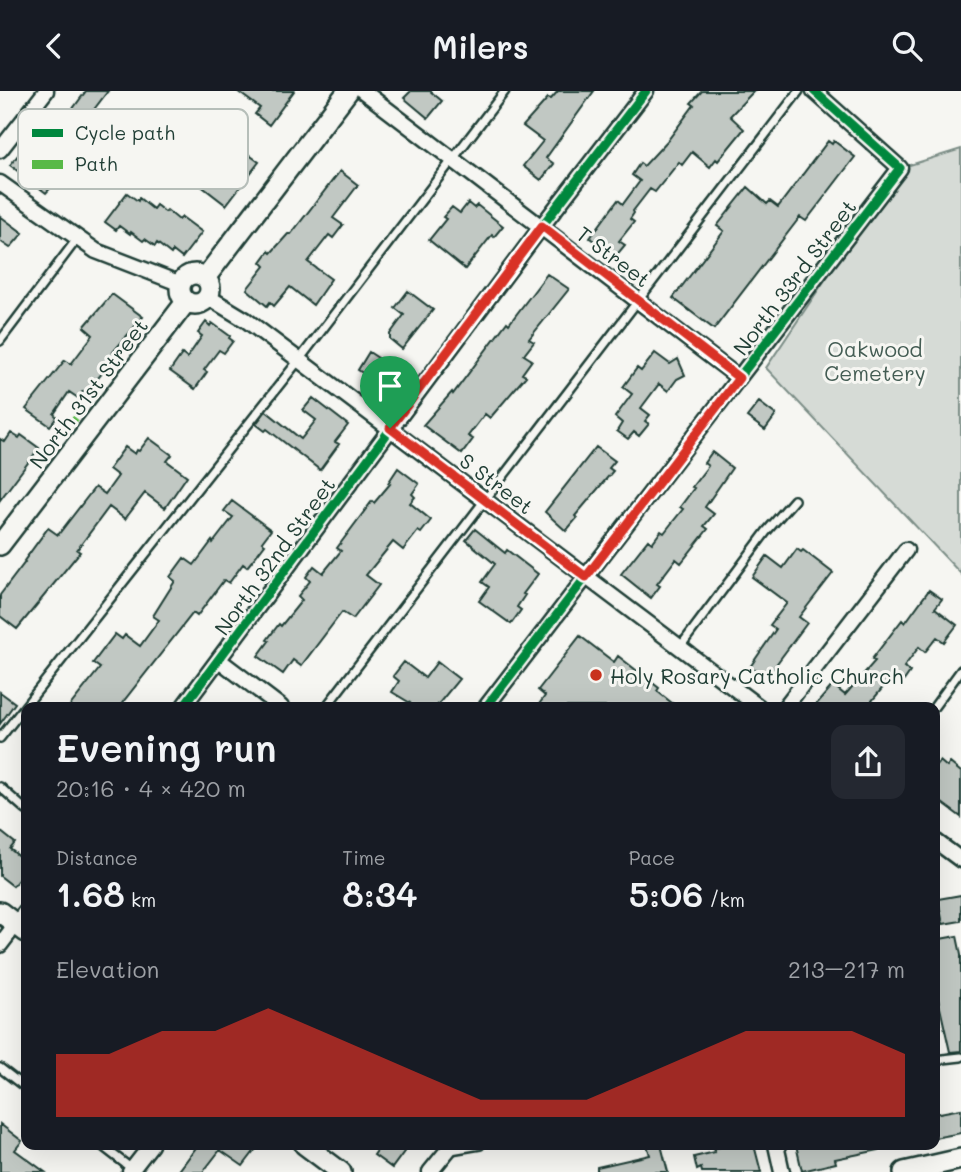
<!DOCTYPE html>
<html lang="en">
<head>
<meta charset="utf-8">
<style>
  :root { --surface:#171b24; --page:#242831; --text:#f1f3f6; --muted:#9ea1a6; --accent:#d93025 }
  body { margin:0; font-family:Mali,sans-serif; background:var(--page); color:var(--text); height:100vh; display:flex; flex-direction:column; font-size:26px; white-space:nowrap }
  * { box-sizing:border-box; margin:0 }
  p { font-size:23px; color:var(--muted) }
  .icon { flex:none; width:38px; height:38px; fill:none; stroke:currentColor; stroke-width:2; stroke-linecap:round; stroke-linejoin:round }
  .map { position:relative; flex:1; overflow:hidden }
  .panel { position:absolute; left:21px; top:611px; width:919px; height:448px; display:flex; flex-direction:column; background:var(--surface); border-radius:14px; box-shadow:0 7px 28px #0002 }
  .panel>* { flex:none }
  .pin { position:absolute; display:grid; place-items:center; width:60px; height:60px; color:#fff; margin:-72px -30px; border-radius:50% 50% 50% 0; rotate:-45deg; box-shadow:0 0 7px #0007 }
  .pin .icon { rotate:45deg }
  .round { display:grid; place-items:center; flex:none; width:74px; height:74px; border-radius:14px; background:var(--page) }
  .headline { display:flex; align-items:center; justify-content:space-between; height:119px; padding:0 35px }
  h1 { font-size:38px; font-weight:600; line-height:52px }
  .stats { display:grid; grid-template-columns:repeat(3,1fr); gap:10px; height:119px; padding:7px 35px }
  .stats div { display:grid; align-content:center }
  .stats b { font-size:35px; font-weight:600 }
  .stats small { font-size:19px; font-weight:400 }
  .stats p { font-size:19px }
  .chart { height:196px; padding:14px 35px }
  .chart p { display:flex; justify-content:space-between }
  .chart svg { width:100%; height:126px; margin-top:7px; fill:var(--accent); opacity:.7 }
  header { display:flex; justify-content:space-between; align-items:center; height:91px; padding:0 35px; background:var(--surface); font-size:32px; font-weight:600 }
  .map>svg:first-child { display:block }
</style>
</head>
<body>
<header><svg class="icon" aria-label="back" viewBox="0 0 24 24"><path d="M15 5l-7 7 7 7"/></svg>Milers<svg class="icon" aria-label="search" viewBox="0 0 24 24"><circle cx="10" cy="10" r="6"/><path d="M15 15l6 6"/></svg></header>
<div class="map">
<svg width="961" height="1081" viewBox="0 0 961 1081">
  <rect width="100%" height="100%" fill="#f6f6f2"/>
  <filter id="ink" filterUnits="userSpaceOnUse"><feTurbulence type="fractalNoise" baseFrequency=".0143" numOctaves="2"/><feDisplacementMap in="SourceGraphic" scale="14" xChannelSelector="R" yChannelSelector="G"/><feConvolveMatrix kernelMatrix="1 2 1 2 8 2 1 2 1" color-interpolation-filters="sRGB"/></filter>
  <g filter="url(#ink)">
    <path fill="#d6dbd6" stroke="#7a8c85" stroke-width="2" d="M961 58V483L766 277 900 77Z"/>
    <path fill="#c1c8c3" stroke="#1f3d34" stroke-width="2" d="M86 0H108L92 21 98 26 80 50 74 45 45 84 55 92 46 102 10 74 19 63 28 71 46 47 49 50Z
      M237 0H294L269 34 255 23 260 17Z
      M411 0H430L442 10 428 27 404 7Z
      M558 0H594L546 67 554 73 541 89 523 75 543 50 523 35 548 7 551 8Z
      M702 0H754L730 25 744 38 718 70 716 68 710 76 692 61 682 74 679 71 655 101 650 98 633 120 634 122 630 128 634 131 619 150 625 154 615 166 590 147 618 109 623 113 640 90 632 84 640 72 644 75 668 49 694 14 691 12Z
      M223 45 259 71 226 114 191 87Z
      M828 50 832 53 834 50 855 66 806 130 800 126 714 238 673 207 724 140 717 135 748 96 767 113 770 110 778 116Z
      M340 80 358 94 333 127 343 134 333 147 329 144 308 171 331 188 313 214 290 196 274 215 270 211 267 215 247 198 265 175 261 171 269 160 271 162 288 143H291Z
      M127 102 138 110 139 107 153 118 156 114 165 121 167 119 179 129 182 126 202 141 182 167 173 160 171 163 157 152 155 155 145 148 143 150 131 141 130 143 119 135 116 139 105 131Z
      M468 112 474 117 477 114 503 135 494 146 492 144 465 178 429 149 446 128 443 126 452 116 460 122Z
      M0 125 23 142 10 157 0 150Z
      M547 183 569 198 529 248 534 251 524 264 532 269 522 283 526 285 490 327 485 323 468 345 473 348 462 363 423 334 452 301 453 303 507 231 509 233Z
      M408 200 433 219 402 258 390 248V243L404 224 395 217Z
      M112 203 143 226 113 261 117 264 86 302 83 300 78 307 69 301 54 323 57 326 50 335 26 318 65 269 71 273 93 244 84 236Z
      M206 231 210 235 212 232 230 245 229 247 233 250 224 262 219 259 204 279 207 281 195 298 170 280 182 263 187 267 202 245 198 242Z
      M369 261 384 271 380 276 383 278 375 290 358 279Z
      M655 262 670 273 678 268 685 284 677 288 668 300 659 293 641 317 650 324 645 330 649 333 639 345 634 341 628 348 617 340 622 332 615 326 632 303 623 296 637 277 641 280Z
      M313 307 348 334 335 351 339 353 320 379 267 338 265 340 256 333 266 320 301 348 316 329 303 319Z
      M759 311 776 324 765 339 747 326Z
      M11 342 19 347 21 344 39 357 0 409V348L5 351Z
      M149 347 172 364 167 370 187 385 165 417 145 402 125 428 109 416 77 459 80 461 17 538 0 525V504L25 471 24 470 48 437 58 444 95 396 105 403 118 385 109 378 125 356 135 363 137 359 139 360Z
      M596 356 615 370 609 377 613 380 575 425 577 427 566 440 545 421Z
      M712 361 732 377 705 416 714 423 704 435 708 438 681 472 676 468 657 493 660 495 651 507 621 483 648 449 652 452 661 440 664 442 671 433 683 418 680 416 694 397 692 396 708 375 704 372Z
      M398 377 419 393 412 403 415 406 410 412 431 429 421 442 418 440 403 459 393 451 366 484 379 494 353 528 342 521 301 575 293 569 283 583 258 565 269 550 267 549 279 533 281 535 302 509 298 505 310 490 306 486 314 475 323 482 341 460 337 457 372 410 374 412 390 393 388 392Z
      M232 410 271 439 262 451 265 453 256 465 247 476 243 473 229 492 224 489 197 525 193 522 119 616H69L100 577 93 572 115 543 122 548 125 544 140 555 159 529 153 525 175 490 170 486 184 467 194 474 212 450 213 452 233 426 224 420Z
      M475 438 505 462 507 459 538 483 523 503 525 504 517 516 521 519 511 533 479 510 489 496 482 491 495 473 466 449Z
      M797 458 801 461 803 459 833 482 799 526 807 532 766 587 750 576 776 538 770 534 787 512 752 486 767 465 783 477Z
      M929 499 942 508 935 517 957 534 944 551 937 546 925 561 919 556 904 576 910 581 903 591 893 584 867 616H814L833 594 845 604 875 570 872 568 902 529 905 532Z
      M580 545 614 571 618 565 659 597 657 600 677 616H537L545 605 538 599Z
      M404 571 425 587 437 571 459 588 436 616H406L410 612 392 601 399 590 393 585Z
      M0 601 15 612 0 633Z
      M940 670 947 676 950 672 961 681V726L934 706V677Z
      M0 740 15 752 10 758 26 771V778L13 795 0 785Z
      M961 804V830L943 833 938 808Z
      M957 845 961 864V960L950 961 934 890V849Z
      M961 1018V1042L934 1047V1023Z
      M0 1033 22 1050 15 1059 45 1081H0Z
      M198 1054H259L243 1075 220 1059 203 1081H178Z
      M381 1054H409L392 1077 374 1064Z
      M647 1054H661L668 1081H597V1076L650 1064Z
      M733 1054H754L761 1081H702L701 1077 697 1079 694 1066 715 1061 714 1057Z
      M796 1054H878L879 1059 835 1068 836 1072 802 1080Z"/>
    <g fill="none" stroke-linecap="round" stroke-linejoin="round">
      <g stroke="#1f3d34" stroke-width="12">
        <path id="lane" d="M0 250 77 148
          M680 556 766 441 794 409
          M326 616 799 0
          M934 616 961 579
          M0 647 299 269 505 0
          M0 696 26 719
          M934 969 961 966
          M0 977 26 997
          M101 1054 132 1078
          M451 1059 480 1054"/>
      </g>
      <g stroke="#1f3d34" stroke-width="19">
        <path id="street" d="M363 0 739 287
          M0 59 46 0
          M0 92 96 160 181 193
          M208 206 246 229 299 269 759 616
          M219 569 281 616
          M183 616 542 135 646 0
          M486 616 900 77 814 0
          M785 616 906 459
          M934 749 961 769
          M0 854 26 820
          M776 1054 782 1081
          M130 1081 151 1054
          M430 1081 452 1054"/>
      </g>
      <g stroke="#1f3d34" stroke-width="24">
        <path id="secondary" d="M180 198a15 15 0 1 1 30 0a15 15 0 1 1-30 0Z
          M205 187 348 0
          M0 454 186 211
          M0 821 26 841
          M305 1054 341 1081
          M904 1081 961 1068"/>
      </g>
      <use href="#lane" stroke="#f6f6f2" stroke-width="7"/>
      <use href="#street" stroke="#f6f6f2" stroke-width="14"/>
      <use href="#secondary" stroke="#f6f6f2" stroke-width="19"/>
      <path stroke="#58b947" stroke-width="7" stroke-dasharray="14 7" stroke-linecap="butt" d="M67 337 76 327"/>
      <g stroke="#f6f6f2" stroke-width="13">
        <path id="cycleway" d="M183 616 542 135 646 0
          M486 616 900 77 814 0"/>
      </g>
      <use href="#cycleway" stroke="#00873e" stroke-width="9"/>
    </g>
  </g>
  <g fill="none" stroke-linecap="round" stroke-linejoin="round" filter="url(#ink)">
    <g stroke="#fff" stroke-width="14">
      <path id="route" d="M542 135 739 287 586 486 390 337Z"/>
    </g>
    <use href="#route" stroke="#d93025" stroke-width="9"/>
  </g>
  <circle fill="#c8321e" stroke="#f6f6f2" stroke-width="2.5" cx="596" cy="584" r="7"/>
  <g text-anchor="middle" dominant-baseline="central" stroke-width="6" stroke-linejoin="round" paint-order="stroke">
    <g font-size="21" fill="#1f3d34" stroke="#f6f6f2">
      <text transform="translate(614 165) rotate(37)">T Street</text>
      <text transform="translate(794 186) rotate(-53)">North 33rd Street</text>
      <text transform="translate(88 302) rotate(-53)">North 31st Street</text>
      <text transform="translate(497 392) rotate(37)">S Street</text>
      <text transform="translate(274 465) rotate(-54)">North 32nd Street</text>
    </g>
    <g font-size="21" fill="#445d54" stroke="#f6f6f2">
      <text x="875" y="257">Oakwood<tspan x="875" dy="24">Cemetery</tspan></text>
    </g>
    <g font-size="21" fill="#1f3d34" stroke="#f6f6f2" text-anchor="start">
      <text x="610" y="584">Holy Rosary Catholic Church</text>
    </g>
  </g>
  <rect x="18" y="18" width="230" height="80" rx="10" fill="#f6f6f2" stroke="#b6beb9" stroke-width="2"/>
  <rect x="32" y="38" width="31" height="8" fill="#00873e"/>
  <rect x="32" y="69" width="31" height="9" fill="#58b947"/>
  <g font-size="19" fill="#1f3d34">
    <text x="75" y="49">Cycle path</text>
    <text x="75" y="80">Path</text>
  </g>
</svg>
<div class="pin" style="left:390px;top:337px;background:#1e9e55"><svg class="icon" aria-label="arrive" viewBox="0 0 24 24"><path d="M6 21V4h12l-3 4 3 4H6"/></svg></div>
<section class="panel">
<div class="headline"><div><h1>Evening run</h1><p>20:16 · 4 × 420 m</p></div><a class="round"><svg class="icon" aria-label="share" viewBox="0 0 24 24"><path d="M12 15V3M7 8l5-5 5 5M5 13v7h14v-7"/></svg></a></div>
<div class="stats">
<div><p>Distance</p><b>1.68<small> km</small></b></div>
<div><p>Time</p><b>8:34</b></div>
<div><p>Pace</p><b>5:06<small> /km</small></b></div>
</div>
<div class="chart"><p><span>Elevation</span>213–217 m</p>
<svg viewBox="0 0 160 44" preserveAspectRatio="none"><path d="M0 44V22L10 22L20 14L30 14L40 6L50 14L60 22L70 30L80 38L90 38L100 38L110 30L120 22L130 14L140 14L150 14L160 22V44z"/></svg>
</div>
</section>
</div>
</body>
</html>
